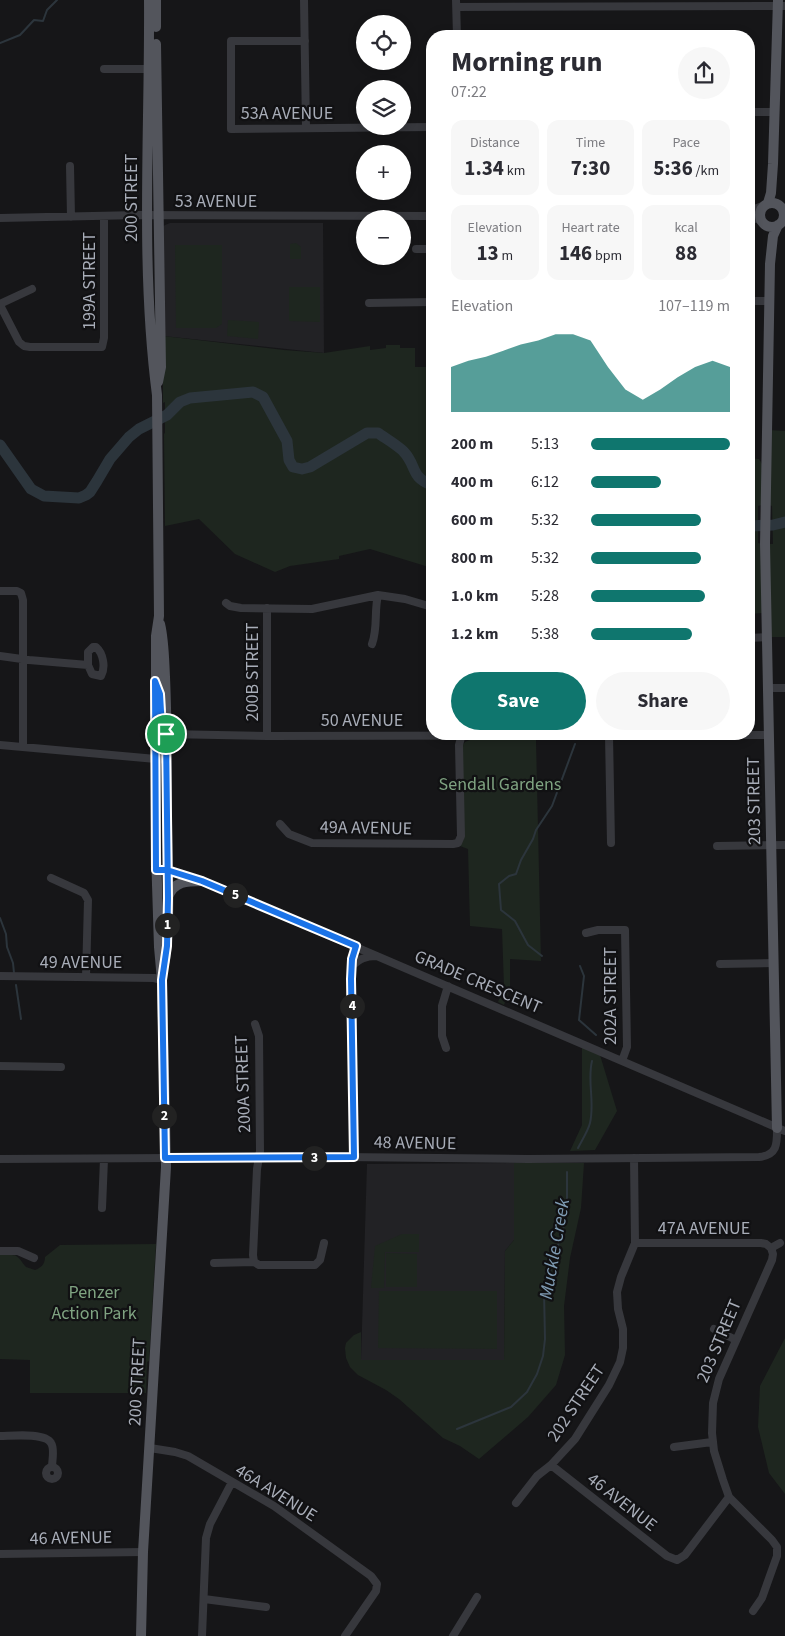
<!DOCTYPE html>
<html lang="en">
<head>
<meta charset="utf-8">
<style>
  :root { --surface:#fff; --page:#f7f7f7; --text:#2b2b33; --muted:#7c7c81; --accent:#0f766e }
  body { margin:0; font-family:"Source Sans 3",sans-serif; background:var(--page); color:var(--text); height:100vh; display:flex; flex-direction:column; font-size:19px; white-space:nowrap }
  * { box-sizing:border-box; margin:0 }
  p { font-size:16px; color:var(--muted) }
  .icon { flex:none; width:28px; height:28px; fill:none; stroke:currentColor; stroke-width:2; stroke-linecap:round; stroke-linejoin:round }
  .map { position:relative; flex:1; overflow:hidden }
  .sheet { position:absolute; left:426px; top:30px; width:329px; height:710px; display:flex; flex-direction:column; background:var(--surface); border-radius:20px; box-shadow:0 2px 8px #0003 }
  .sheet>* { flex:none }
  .controls { position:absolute; left:356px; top:15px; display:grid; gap:10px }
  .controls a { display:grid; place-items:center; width:55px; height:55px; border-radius:50%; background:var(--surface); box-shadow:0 2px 8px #0003; font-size:25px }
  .pin { position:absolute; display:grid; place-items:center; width:42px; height:42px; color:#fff; margin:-21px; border:2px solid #fff; border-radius:50%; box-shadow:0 1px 5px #0007 }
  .km { position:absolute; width:25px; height:25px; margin:-12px; border-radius:50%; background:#222; color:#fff; font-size:14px; line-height:25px; text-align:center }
  .round { display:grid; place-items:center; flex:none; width:52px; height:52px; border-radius:26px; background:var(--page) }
  .summary { display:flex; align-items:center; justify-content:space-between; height:85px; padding:0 25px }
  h1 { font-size:28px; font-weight:700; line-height:38px }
  .metrics { display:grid; grid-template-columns:repeat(3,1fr); gap:8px; height:85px; padding:5px 25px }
  .metrics div { display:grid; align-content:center; border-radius:12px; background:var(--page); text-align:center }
  .metrics b { font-size:21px; font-weight:700 }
  .metrics small { font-size:14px; font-weight:400 }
  .metrics p { font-size:14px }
  .chart { height:140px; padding:10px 25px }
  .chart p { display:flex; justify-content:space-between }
  .chart svg { width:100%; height:90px; margin-top:5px; fill:var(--accent); opacity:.7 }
  .cta { display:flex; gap:10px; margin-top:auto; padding:10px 25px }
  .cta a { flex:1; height:58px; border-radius:30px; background:var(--accent); color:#fff; font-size:20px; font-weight:700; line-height:58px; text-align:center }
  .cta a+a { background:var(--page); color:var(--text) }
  ul { padding:0 25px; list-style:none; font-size:16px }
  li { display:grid; grid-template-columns:80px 60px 1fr; align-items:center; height:38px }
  li i { height:12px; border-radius:6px; background:var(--accent) }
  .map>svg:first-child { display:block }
</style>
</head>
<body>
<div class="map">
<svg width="785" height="1636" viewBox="0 0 785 1636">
  <rect width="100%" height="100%" fill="#161618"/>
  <path fill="#222225" d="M170 223H323L324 353 163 336V226Z
    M514 1163V1240L505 1251 504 1360H361L367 1164Z"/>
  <path fill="#1e261f" d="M296 243 301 247V259H290V244Z
    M175 245H222V324L216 328H176Z
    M289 287H320V322L289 321Z
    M228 320 259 322 258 339 227 336Z
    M163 336 284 350 324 353 370 346V350L386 348V345H400V348H415V367H432V568L370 549 339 556V559L290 566 275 572 235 554 199 519 165 526 164 434 165 433V402L163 403Z
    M769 430 785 431V637H770L769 544H773L772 506 769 505Z
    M749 458 759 459 762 464V505L758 506V543L762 544 763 613 749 614Z
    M470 740H536L541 961 510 959V988L504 1005 498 1002 504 987 502 929 470 926 468 849 460 846 464 839 462 746 465 742Z
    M582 1047 600 1055 617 1111 595 1150 570 1151 582 1125Z
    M514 1163H584L581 1208 570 1258 564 1306 565 1355 556 1385 528 1417 479 1459 460 1446 443 1438 399 1399 386 1390 358 1375 350 1367 346 1358 345 1348 346 1343 354 1335 361 1332V1360H504L505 1251 514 1240Z
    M402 1234H419V1252H385L384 1288H371L375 1246Z
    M156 1244 149 1361 147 1362 146 1393H30V1360L0 1359V1255C19 1255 15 1253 26 1267L35 1270C41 1268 45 1264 45 1257L60 1245Z
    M386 1253 417 1254V1287H386Z
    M379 1291H497V1349L378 1348Z
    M785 1338V1494L769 1473 758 1427 760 1386Z"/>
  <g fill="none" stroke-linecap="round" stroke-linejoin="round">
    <path stroke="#2c353c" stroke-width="2" d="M0 43 20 35 34 20 43 21 47 10 57 0
      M0 918 6 934 7 947 13 963 14 973
      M542 956 528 945 515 921 501 910 499 884 509 876 516 874 521 860 533 839 536 830 552 806 575 744
      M580 966 584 976 579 1020 596 1035
      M16 985 21 1019
      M578 1148C582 1140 588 1131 590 1123 595 1102 587 1081 592 1061
      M457 1429 511 1407 527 1392 537 1374 543 1356 545 1339 544 1291 563 1229 567 1207V1172"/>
    <path stroke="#2c353c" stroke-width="11" d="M0 445 31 489 44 496 79 498 86 495 90 492 97 481 110 459 129 437 139 429 167 415 180 402 190 398 253 392 263 397 287 441 289 460 293 467 302 469 310 467 367 433H378C385 438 400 447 404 452 417 466 410 477 432 485
      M749 526 773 525 785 522"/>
    <path stroke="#37383d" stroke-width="8" d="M304 0 306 128
      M456 0 457 36
      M457 7 785 6
      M305 41H231V129L432 127
      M104 69H154
      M749 112H774
      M70 166 71 217
      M782 208 785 210
      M749 211 765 205
      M749 217 761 220
      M0 218 139 215 432 216
      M416 249H432
      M749 301H769
      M369 303 432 302
      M0 304 32 289
      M0 305 19 342 24 346 30 347H102L104 338V216
      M0 591H17L21 593 23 600V747
      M226 603 230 606 241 608 312 609 378 595 405 599 432 607
      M267 608V736
      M749 638 767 637
      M372 644C378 628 374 611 378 595
      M93 647H96C103 653 106 667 101 676L92 674 88 665V652Z
      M0 656 29 660 88 665
      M768 688H785
      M166 734 267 736 769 735
      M609 735 611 843
      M0 745 167 760
      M280 824 289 834 312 843 453 844 458 843 461 836 459 745 462 734
      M717 846 785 845
      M164 870 202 881 785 1131
      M51 878 84 893 88 900 86 977
      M586 933 598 930H625L627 1047 622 1061
      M720 964 774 963
      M352 966C360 959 365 956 376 956
      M0 976 154 978 162 980
      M446 1048 442 1036V1006L448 986
      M0 1066 61 1067
      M354 1157 351 979 352 959 356 946
      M0 1159 343 1157 528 1159 759 1157C778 1155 777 1143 777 1128
      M102 1208 104 1159
      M635 1243H761L766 1244 771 1248
      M771 1248 780 1243
      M0 1251H18L34 1258
      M254 1262 253 1255 257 1169 260 1151 259 1036 255 1024
      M214 1263 254 1262 259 1265H315L320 1260 324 1243
      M714 1329 736 1340
      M0 1436C11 1436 45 1432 51 1443 55 1449 52 1460 52 1467
      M674 1447 712 1442
      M150 1448 175 1452 188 1456 274 1506 371 1576 377 1584 376 1591 345 1636
      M551 1465 667 1556 677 1560 685 1555 729 1497
      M46 1473a6 6 0 1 1 12 0a6 6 0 1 1-12 0Z
      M516 1503 537 1476 551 1465 575 1439 609 1385 620 1362 623 1348V1329L618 1309 617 1292 621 1277 635 1243 634 1158
      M0 1554 143 1552
      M204 1599 266 1607
      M753 1611 762 1598 777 1556V1547L772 1540 729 1497 723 1480 714 1451 712 1433 713 1403 719 1379 772 1260 773 1254 771 1248
      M202 1636 206 1538 210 1524 232 1482
      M453 1636 477 1597"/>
    <path stroke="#53555c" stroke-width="10" d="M156 0V27
      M156 44 161 367 158 382
      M768 203 771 193 773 164 778 0
      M760 215a12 12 0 1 1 24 0a12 12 0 1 1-24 0Z
      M160 624C164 641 164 659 165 677 167 722 167 768 167 814 167 863 171 913 165 961
      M168 897C174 881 187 881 202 881
      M777 1128 765 544 770 264 773 236 778 225
      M141 1636 143 1552 166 1167 162 980 159 947 156 853V636L159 616 157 395C140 264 150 132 149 0"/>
  </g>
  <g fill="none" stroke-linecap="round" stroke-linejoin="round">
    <g stroke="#fff" stroke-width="10">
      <path id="route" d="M166 734 168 898 167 946 162 980 165 1158 354 1157 351 979 352 959 356 946 202 881 167 870H156L155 681 160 694 162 729 166 734"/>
    </g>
    <use href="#route" stroke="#1a73e8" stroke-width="6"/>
  </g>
  <g text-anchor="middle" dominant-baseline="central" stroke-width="4.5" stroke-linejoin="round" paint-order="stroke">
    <g font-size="18" fill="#a8adb8" stroke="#111113">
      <text x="287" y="113">53A AVENUE</text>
      <text transform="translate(131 198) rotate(-90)">200 STREET</text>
      <text x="216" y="201">53 AVENUE</text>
      <text transform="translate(89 281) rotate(-90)">199A STREET</text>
      <text transform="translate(252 672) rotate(-90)">200B STREET</text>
      <text x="362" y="720">50 AVENUE</text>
      <text transform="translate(754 801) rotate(-91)">203 STREET</text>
      <text transform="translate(366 828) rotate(1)">49A AVENUE</text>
      <text x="81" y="962">49 AVENUE</text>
      <text transform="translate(478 982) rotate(23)">GRADE CRESCENT</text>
      <text transform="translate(610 996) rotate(-90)">202A STREET</text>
      <text transform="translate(243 1084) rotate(-92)">200A STREET</text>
      <text transform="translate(415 1143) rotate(1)">48 AVENUE</text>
      <text x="704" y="1228">47A AVENUE</text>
      <text transform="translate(719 1341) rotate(-67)">203 STREET</text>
      <text transform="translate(137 1382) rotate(-87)">200 STREET</text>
      <text transform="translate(576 1403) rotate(-56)">202 STREET</text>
      <text transform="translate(276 1493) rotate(32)">46A AVENUE</text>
      <text transform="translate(622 1502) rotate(38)">46 AVENUE</text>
      <text transform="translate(71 1538) rotate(-1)">46 AVENUE</text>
    </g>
    <g font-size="18" fill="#7fa381" stroke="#111113">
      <text x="500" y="784">Sendall Gardens</text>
      <text x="94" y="1292">Penzer<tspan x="94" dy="21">Action Park</tspan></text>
    </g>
    <g font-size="19" font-style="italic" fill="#7f9bb3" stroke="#111113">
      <text transform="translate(555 1249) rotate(-80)">Muckle Creek</text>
    </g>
  </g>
</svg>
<div class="controls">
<a><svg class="icon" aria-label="locate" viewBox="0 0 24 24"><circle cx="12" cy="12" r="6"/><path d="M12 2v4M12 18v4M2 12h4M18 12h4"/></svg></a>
<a><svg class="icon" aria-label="layers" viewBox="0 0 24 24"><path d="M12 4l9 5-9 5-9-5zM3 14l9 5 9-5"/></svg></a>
<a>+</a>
<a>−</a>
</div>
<div class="pin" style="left:166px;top:734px;background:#1e9e55"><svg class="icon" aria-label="arrive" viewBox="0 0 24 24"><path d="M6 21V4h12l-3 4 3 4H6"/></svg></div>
<b class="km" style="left:167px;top:925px">1</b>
<b class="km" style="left:164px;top:1116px">2</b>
<b class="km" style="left:314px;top:1158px">3</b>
<b class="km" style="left:352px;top:1006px">4</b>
<b class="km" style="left:235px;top:895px">5</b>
<section class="sheet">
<div class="summary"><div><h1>Morning run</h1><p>07:22</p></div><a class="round"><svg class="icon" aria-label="share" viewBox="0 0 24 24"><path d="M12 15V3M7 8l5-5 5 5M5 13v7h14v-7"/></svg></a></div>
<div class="metrics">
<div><p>Distance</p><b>1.34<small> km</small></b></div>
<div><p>Time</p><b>7:30</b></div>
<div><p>Pace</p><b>5:36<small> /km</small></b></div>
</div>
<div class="metrics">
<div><p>Elevation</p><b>13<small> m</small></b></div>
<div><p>Heart rate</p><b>146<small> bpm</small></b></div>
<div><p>kcal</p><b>88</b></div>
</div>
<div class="chart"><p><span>Elevation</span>107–119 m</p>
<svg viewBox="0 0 160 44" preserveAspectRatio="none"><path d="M0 44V22L10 19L20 17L30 14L40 11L50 9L60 6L70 6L80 9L90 22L100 33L110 38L120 33L130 27L140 22L150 19L160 22V44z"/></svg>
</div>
<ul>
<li><b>200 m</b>5:13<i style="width:100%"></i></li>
<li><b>400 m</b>6:12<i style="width:50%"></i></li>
<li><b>600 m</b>5:32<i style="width:79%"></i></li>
<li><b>800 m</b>5:32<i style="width:79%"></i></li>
<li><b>1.0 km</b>5:28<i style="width:82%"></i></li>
<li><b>1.2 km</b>5:38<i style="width:73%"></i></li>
</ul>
<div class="cta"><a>Save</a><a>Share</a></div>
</section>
</div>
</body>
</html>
